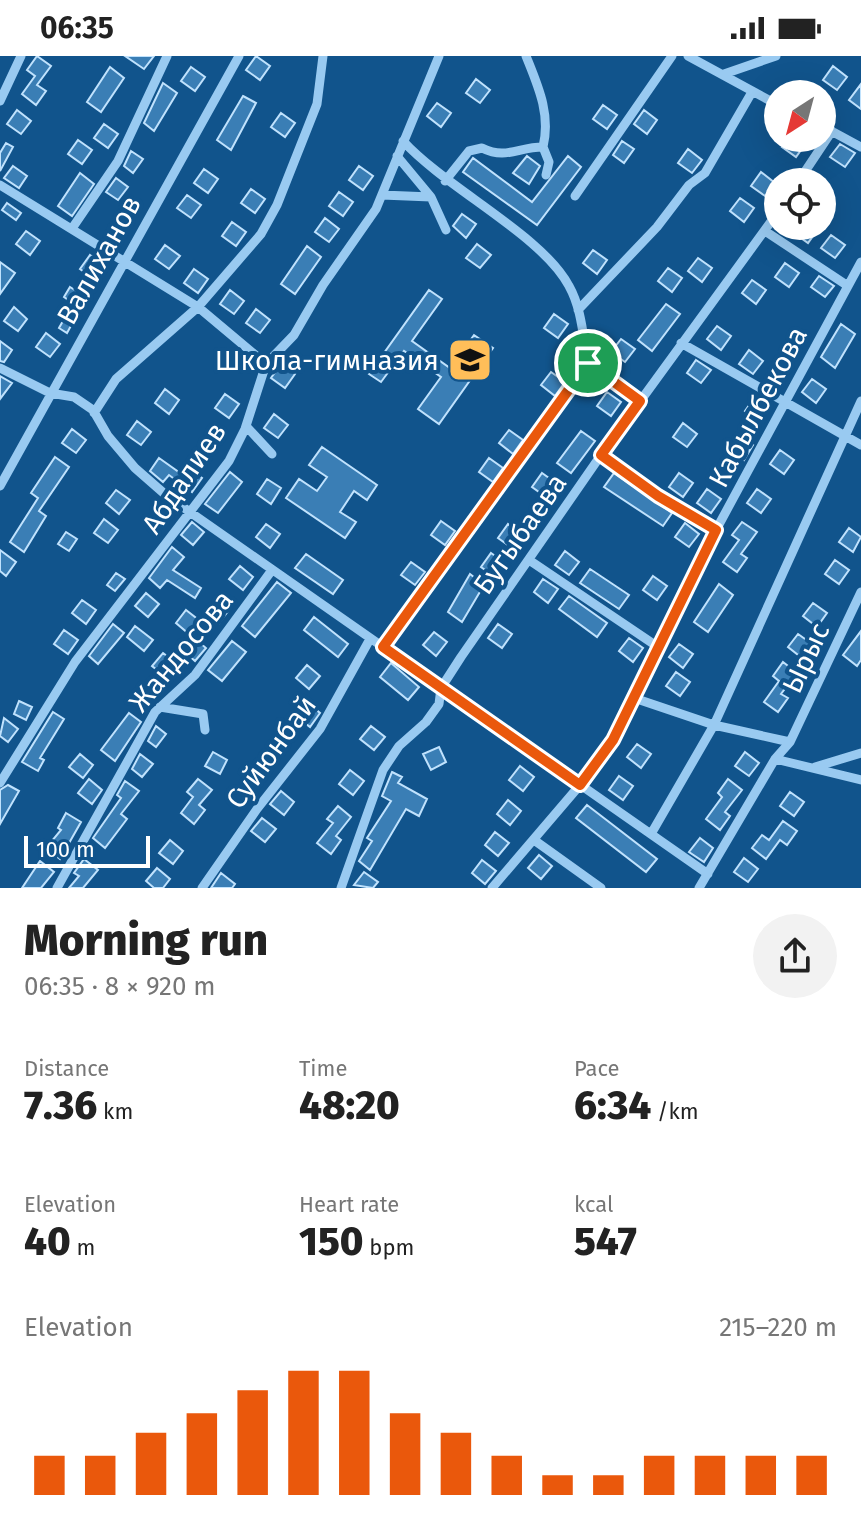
<!DOCTYPE html>
<html lang="en">
<head>
<meta charset="utf-8">
<style>
  :root { --surface:#fff; --page:#f2f2f2; --text:#222; --muted:#767676; --accent:#ea580c }
  body { margin:0; font-family:"Fira Sans",sans-serif; background:var(--page); color:var(--text); height:100vh; display:flex; flex-direction:column; font-size:30px; white-space:nowrap }
  * { box-sizing:border-box; margin:0 }
  p { font-size:26px; color:var(--muted) }
  .icon { flex:none; width:44px; height:44px; fill:none; stroke:currentColor; stroke-width:2; stroke-linecap:round; stroke-linejoin:round }
  .map { position:relative; height:832px; overflow:hidden }
  .drawer { display:flex; flex-direction:column; background:var(--surface); flex:1 }
  .drawer>* { flex:none }
  .needle { width:52px; rotate:216deg }
  .controls { position:absolute; left:764px; top:24px; display:grid; gap:16px }
  .controls a { display:grid; place-items:center; width:72px; height:72px; border-radius:50%; background:var(--surface); box-shadow:0 8px 32px #0002; font-size:40px }
  .scale { position:absolute; left:24px; bottom:20px; width:126px; box-sizing:border-box; padding-left:8px; border:4px solid #fff; border-top:0; font-size:22px; line-height:28px; white-space:nowrap; color:#fff; -webkit-text-stroke:6px #11548c; paint-order:stroke }
  .pin { position:absolute; display:grid; place-items:center; width:68px; height:68px; color:#fff; margin:-34px; border:4px solid #fff; border-radius:50%; box-shadow:0 2px 8px #0007 }
  .round { display:grid; place-items:center; flex:none; width:84px; height:84px; border-radius:42px; background:var(--page) }
  .overview { display:flex; align-items:center; justify-content:space-between; height:136px; padding:0 24px }
  h1 { font-size:44px; font-weight:800; line-height:60px }
  .figures { display:grid; grid-template-columns:repeat(3,1fr); gap:12px; height:136px; padding:8px 24px }
  .figures div { display:grid; align-content:center }
  .figures b { font-size:40px; font-weight:800 }
  .figures small { font-size:22px; font-weight:400 }
  .figures p { font-size:22px }
  .chart { height:224px; padding:16px 24px }
  .chart p { display:flex; justify-content:space-between }
  .chart svg { width:100%; height:144px; margin-top:8px; stroke:var(--accent); stroke-width:6 }
  .status { display:flex; justify-content:space-between; align-items:center; height:56px; padding:0 40px; background:var(--surface); direction:ltr }
  .status svg { height:22px; fill:currentColor }
  .map>svg:first-child { display:block }
</style>
</head>
<body>
<div class="status"><b>06:35</b><svg viewBox="0 0 49 12"><path d="M0 12V9h3v3zM5 12V6h3v6zM10 12V3h3v9zM15 12V0h3v12zM26 1h20v11H26zM47 4h2v5h-2z"/></svg></div>
<div class="map">
<svg width="861" height="832" viewBox="0 0 861 832">
  <rect width="100%" height="100%" fill="#11548c"/>
  <path fill="#3a7eb5" stroke="#c0e2fd" stroke-width="2" d="M37 0 51 10 37 29 46 35 36 49 22 38 35 20 27 14Z
    M125 0H154L144 13Z
    M256 0 270 10 260 24 246 14Z
    M833 10 847 21 837 34 823 24Z
    M110 11 124 22 101 56 87 46Z
    M191 11 205 21 195 35 181 25Z
    M476 23 490 34 480 47 466 37Z
    M163 27 177 37 154 75 144 67Z
    M861 28V53L849 44Z
    M243 40 256 47 231 94 217 84Z
    M437 47 451 57 441 71 427 60Z
    M603 49 617 59 607 73 593 63Z
    M17 54 31 65 21 78 7 68Z
    M644 54 657 64 647 78 634 68Z
    M281 57 295 67 285 81 271 71Z
    M104 68 118 78 108 92 94 82Z
    M789 82H799L806 87 796 101 782 91Z
    M78 84 92 94 82 108 68 98Z
    M622 85 634 93 624 107 613 99Z
    M6 87 13 91 0 115V97Z
    M840 88 855 97 845 111 830 101Z
    M688 93 702 104 692 117 678 107Z
    M131 95 143 103 133 117 124 110Z
    M527 100 540 110 529 128 513 117Z
    M568 100 581 111 537 169 463 116 473 102 532 146Z
    M13 110 27 120 19 132 4 122Z
    M359 110 373 120 363 134 349 124Z
    M204 113 218 123 208 137 194 127Z
    M761 116 775 127 765 140 751 130Z
    M80 117 94 128 72 160 58 150Z
    M116 122 128 131 118 144 106 136Z
    M251 133 265 143 255 157 241 147Z
    M339 136 353 146 343 160 329 150Z
    M187 139 201 149 191 162 177 152Z
    M740 142 754 152 744 166 730 155Z
    M7 147 21 157 16 164 2 154Z
    M462 158 476 168 466 182 453 170Z
    M325 162 339 173 329 186 315 176Z
    M232 166 246 176 236 190 222 180Z
    M799 170H814L818 173 808 187 794 177Z
    M26 175 40 185 30 199 16 188Z
    M831 179 845 189 835 202 821 192Z
    M477 188 491 199 480 212 466 202Z
    M165 189 180 200 169 213 155 203Z
    M307 190 321 201 295 238 281 228Z
    M593 194 607 204 597 218 583 207Z
    M90 199 104 209 94 223 80 213Z
    M698 202 712 212 702 226 688 215Z
    M0 206 15 217 0 238Z
    M785 207 799 217 789 231 775 221Z
    M668 212 682 222 672 236 658 225Z
    M194 213 208 223 198 237 184 227Z
    M819 220 834 230 825 241 811 231Z
    M752 224 766 234 756 248 742 237Z
    M70 231 81 238 74 248 64 241Z
    M230 234 244 245 234 258 220 248Z
    M429 234 442 243 412 285 450 312 474 279 493 292 439 368 418 353 441 321 404 295 381 326 369 318Z
    M666 248 680 258 652 295 638 284Z
    M14 251 27 263 18 275 4 265Z
    M71 251 79 255 67 277 59 272Z
    M256 253 270 264 260 277 246 267Z
    M554 258 568 268 558 282 544 272Z
    M841 268 855 278 835 312 821 301Z
    M717 270 731 280 721 294 707 283Z
    M46 277 60 288 50 301 36 291Z
    M621 283 635 293 625 306 611 296Z
    M0 285 12 294 4 306 0 305Z
    M749 294 763 305 753 318 739 308Z
    M696 304 711 314 701 327 687 317Z
    M281 308 295 318 285 332 271 322Z
    M551 316 565 326 555 340 541 329Z
    M0 320 12 327 0 343Z
    M812 323 826 333 816 347 802 336Z
    M165 333 179 344 169 358 155 347Z
    M607 336 621 346 611 360 597 350Z
    M225 338 239 348 229 362 215 352Z
    M755 341 769 351 759 365 745 355Z
    M274 358 288 369 278 382 264 372Z
    M137 365 151 376 141 389 127 379Z
    M683 367 697 378 687 391 673 381Z
    M72 373 86 384 76 397 62 387Z
    M509 374 523 384 513 398 499 387Z
    M581 375 595 385 571 417 557 407Z
    M740 380 753 389 744 404 730 393Z
    M322 391 377 429 367 444 354 435 340 456 356 466 345 482 286 442 299 423 317 435 327 421 309 409Z
    M780 394 794 404 784 418 770 408Z
    M55 401 69 411 39 455 46 460 24 496 10 486 38 442 31 437Z
    M159 402 183 419 188 412 202 422 192 436 169 419 163 426 150 415Z
    M489 402 503 412 493 426 479 416Z
    M230 416 242 426 218 457 205 448Z
    M542 417 556 427 546 441 532 431Z
    M614 417 672 457 663 470 604 431Z
    M679 417 693 427 683 441 669 431Z
    M267 423 281 432 271 448 257 438Z
    M707 433 721 443 711 457 697 447Z
    M757 433 771 443 761 457 747 447Z
    M116 434 130 444 119 458 106 447Z
    M104 463 118 474 108 487 94 477Z
    M441 465 455 475 445 489 431 479Z
    M192 466 204 476 193 489 181 479Z
    M742 466 757 476 741 498 747 502 737 516 723 506 739 484 732 479Z
    M685 467 699 478 689 491 675 481Z
    M266 468 280 478 270 492 256 481Z
    M508 468 522 479 512 492 498 482Z
    M849 472 861 481 853 496 839 486Z
    M66 476 77 483 69 495 58 488Z
    M172 491 184 501 173 514 201 532 195 542 167 524 160 532 149 522Z
    M0 494 16 506 6 520 0 515Z
    M565 495 579 506 569 519 555 509Z
    M491 497 505 507 495 521 481 511Z
    M306 498 343 524 333 538 295 512Z
    M835 504 849 514 839 528 825 518Z
    M411 506 425 516 415 529 401 519Z
    M240 510 253 521 243 534 229 523Z
    M590 513 629 539 619 553 580 527Z
    M116 517 125 523 115 535 107 529Z
    M470 518 484 529 462 566 448 556Z
    M653 520 667 530 657 544 643 534Z
    M543 523 558 533 548 547 534 536Z
    M277 526 291 537 255 581 242 570Z
    M719 528 733 539 708 576 694 566Z
    M146 537 159 548 148 561 135 550Z
    M569 540 607 567 597 581 559 553Z
    M216 543 229 554 219 567 205 556Z
    M82 544 96 554 86 568 72 557Z
    M813 547 827 557 817 571 803 560Z
    M186 554 200 565 189 578 176 567Z
    M314 561 348 588 338 601 304 574Z
    M113 568 124 577 98 608 89 600Z
    M498 568 512 578 502 592 488 582Z
    M135 570 153 584 144 595 127 581Z
    M64 574 78 584 68 598 54 588Z
    M861 575V604L857 610 843 599Z
    M434 576 447 586 436 600 423 589Z
    M798 578 812 588 802 602 788 591Z
    M193 581 206 592 195 605 182 594Z
    M629 582 643 592 633 606 619 595Z
    M232 585 246 596 222 625 208 614Z
    M679 588 693 598 683 612 669 601Z
    M163 597 176 607 166 621 152 610Z
    M783 606 797 617 781 638 788 642 778 656 764 646 779 625 773 620Z
    M391 607 419 631 408 644 380 621Z
    M307 609 320 620 309 633 296 622Z
    M676 616 690 626 680 640 666 630Z
    M19 645 32 651 26 664 14 658Z
    M307 646 320 657 310 671 296 660Z
    M53 656 64 663 40 702 44 704 38 715 22 706Z
    M129 657 141 666 115 705 101 694Z
    M4 662 18 673 8 686 0 680Z
    M156 670 166 678 156 691 148 685Z
    M371 670 385 681 374 694 360 683Z
    M637 688 651 698 641 712 627 701Z
    M439 691 446 706 431 714 423 698Z
    M213 696 227 704 220 718 205 710Z
    M745 696 759 707 749 720 735 710Z
    M80 698 93 709 83 722 69 711Z
    M140 698 153 708 142 721 132 713Z
    M520 710 534 721 523 735 509 724Z
    M350 714 364 725 353 739 339 728Z
    M392 716 402 721 398 727 427 743 419 760 406 753 370 814 359 805 372 785 367 782 391 745 382 740Z
    M619 720 633 730 623 744 609 734Z
    M89 723 102 734 92 748 78 737Z
    M198 723 212 734 199 749 205 754 194 768 181 757 193 741 187 736Z
    M728 723 742 734 725 756 730 760 720 774 706 763 722 741 718 737Z
    M125 725 139 735 121 758 127 763 105 792 93 782 121 742 117 739Z
    M8 729 19 735 0 768V734Z
    M281 735 294 746 284 759 270 748Z
    M790 736 804 746 794 760 780 750Z
    M508 744 521 755 510 769 497 758Z
    M587 749 657 803 646 816 576 762Z
    M338 750 351 761 336 780 341 784 331 798 317 787 333 767 327 763Z
    M66 757 81 766 60 803 46 792 61 774 58 772Z
    M262 762 276 773 265 786 251 775Z
    M783 765 797 775 787 789 780 784 766 803 752 792 762 779 769 784Z
    M495 776 509 787 498 800 485 789Z
    M700 782 713 792 704 806 689 796Z
    M170 784 183 795 173 808 159 797Z
    M539 799 552 810 541 823 528 812Z
    M744 802 758 813 748 826 734 816Z
    M84 803 98 814 83 832H69L79 820 74 817Z
    M482 804 496 815 485 828 472 817Z
    M40 805 54 816 41 832H22Z
    M157 812 170 823 163 832H154L146 825Z
    M364 816 378 826 373 832 354 829Z
    M221 817 235 828 232 832H211Z"/>
  <g fill="none" stroke-linecap="round" stroke-linejoin="round">
    <path stroke="#99caf1" stroke-width="9" d="M526 0C538 30 551 58 543 91
      M688 0 778 49
      M724 18 776 0
      M0 45 21 0
      M822 70 861 91
      M403 85C447 133 542 179 569 230 582 253 583 282 588 307L640 345
      M397 100 431 141
      M445 125 469 95 482 92C506 104 518 91 543 91L549 106 546 119
      M798 126 832 75
      M0 129 198 251 266 308
      M382 139 431 141 446 174
      M575 140 672 0
      M73 171 118 105 167 0
      M765 175 848 230
      M578 254 657 171 689 129 705 117 752 36
      M681 287 861 389
      M0 312 50 337 74 341 93 354 108 380 135 412 167 440 708 818
      M94 357 116 323 198 251 261 178 277 149 317 48 323 0
      M246 370 272 398
      M601 399 658 440 716 474
      M0 430 239 0
      M529 504 658 591
      M383 591 588 307
      M634 642 714 669 790 686
      M160 651 203 658 205 674
      M775 703 861 724
      M815 711 861 697
      M0 727 75 606 229 405 245 373 266 308 294 279 323 229 376 153 439 0
      M651 778 714 669 861 345
      M534 784 601 832
      M57 832 155 656 195 619 272 514
      M202 832 257 753 320 673 370 583
      M341 832 383 714 399 690 426 666 439 648 441 632 461 601 601 399 778 156
      M492 832 580 729 613 684 716 474 861 206
      M699 832 775 703 790 686 861 536"/>
  </g>
  <g fill="none" stroke-linecap="round" stroke-linejoin="round">
    <g stroke="#fff" stroke-width="16">
      <path id="route" d="M588 307 640 345 601 399 658 440 716 474 613 684 580 729 383 591Z"/>
    </g>
    <use href="#route" stroke="#ea580c" stroke-width="10"/>
  </g>
  <defs>
    <g id="school-square" transform="scale(2.3)"><rect x="-9" y="-9" width="18" height="18" rx="4" fill="#ffbe59" stroke="#11548c"/><path d="M0-5L7-2L0 1L-7-2ZM-4 1L0 2.5L4 1V4Q0 6-4 4Z" fill="#111"/></g>
  </defs>
  <g fill-rule="evenodd">
    <use href="#school-square" x="470" y="304"/>
  </g>
  <g text-anchor="middle" dominant-baseline="central" stroke-width="8" stroke-linejoin="round" paint-order="stroke">
    <g font-size="28" fill="#fff" stroke="#11548c">
      <text transform="translate(99 204) rotate(-61)">Валиханов</text>
      <text transform="translate(758 351) rotate(-62)">Кабылбекова</text>
      <text transform="translate(184 422) rotate(-56)">Абдалиев</text>
      <text transform="translate(520 478) rotate(-55)">Бугыбаева</text>
      <text transform="translate(181 595) rotate(-51)">Жандосова</text>
      <text transform="translate(806 602) rotate(-65)">Ырыс</text>
      <text transform="translate(271 696) rotate(-54)">Суйюнбай</text>
    </g>
    <g font-size="28" fill="#fff" stroke="#11548c" text-anchor="end">
      <text x="439" y="304">Школа-гимназия</text>
    </g>
  </g>
</svg>
<div class="controls">
<a><svg class="needle" viewBox="-14 -14 28 28"><path d="M0-13l5 13h-10z" fill="#e53935"/><path d="M0 13l5-13h-10z" fill="#767676"/></svg></a>
<a><svg class="icon" aria-label="locate" viewBox="0 0 24 24"><circle cx="12" cy="12" r="6"/><path d="M12 2v4M12 18v4M2 12h4M18 12h4"/></svg></a>
</div>
<div class="scale">100 m</div>
<div class="pin" style="left:588px;top:307px;background:#1e9e55"><svg class="icon" aria-label="arrive" viewBox="0 0 24 24"><path d="M6 21V4h12l-3 4 3 4H6"/></svg></div>
</div>
<section class="drawer">
<div class="overview"><div><h1>Morning run</h1><p>06:35 · 8 × 920 m</p></div><a class="round"><svg class="icon" aria-label="share" viewBox="0 0 24 24"><path d="M12 15V3M7 8l5-5 5 5M5 13v7h14v-7"/></svg></a></div>
<div class="figures">
<div><p>Distance</p><b>7.36<small> km</small></b></div>
<div><p>Time</p><b>48:20</b></div>
<div><p>Pace</p><b>6:34<small> /km</small></b></div>
</div>
<div class="figures">
<div><p>Elevation</p><b>40<small> m</small></b></div>
<div><p>Heart rate</p><b>150<small> bpm</small></b></div>
<div><p>kcal</p><b>547</b></div>
</div>
<div class="chart"><p><span>Elevation</span>215–220 m</p>
<svg viewBox="0 0 160 44" preserveAspectRatio="none"><path d="M5 44V32M15 44V32M25 44V25M35 44V19M45 44V12M55 44V6M65 44V6M75 44V19M85 44V25M95 44V32M105 44V38M115 44V38M125 44V32M135 44V32M145 44V32M155 44V32"/></svg>
</div>
</section>
</body>
</html>
